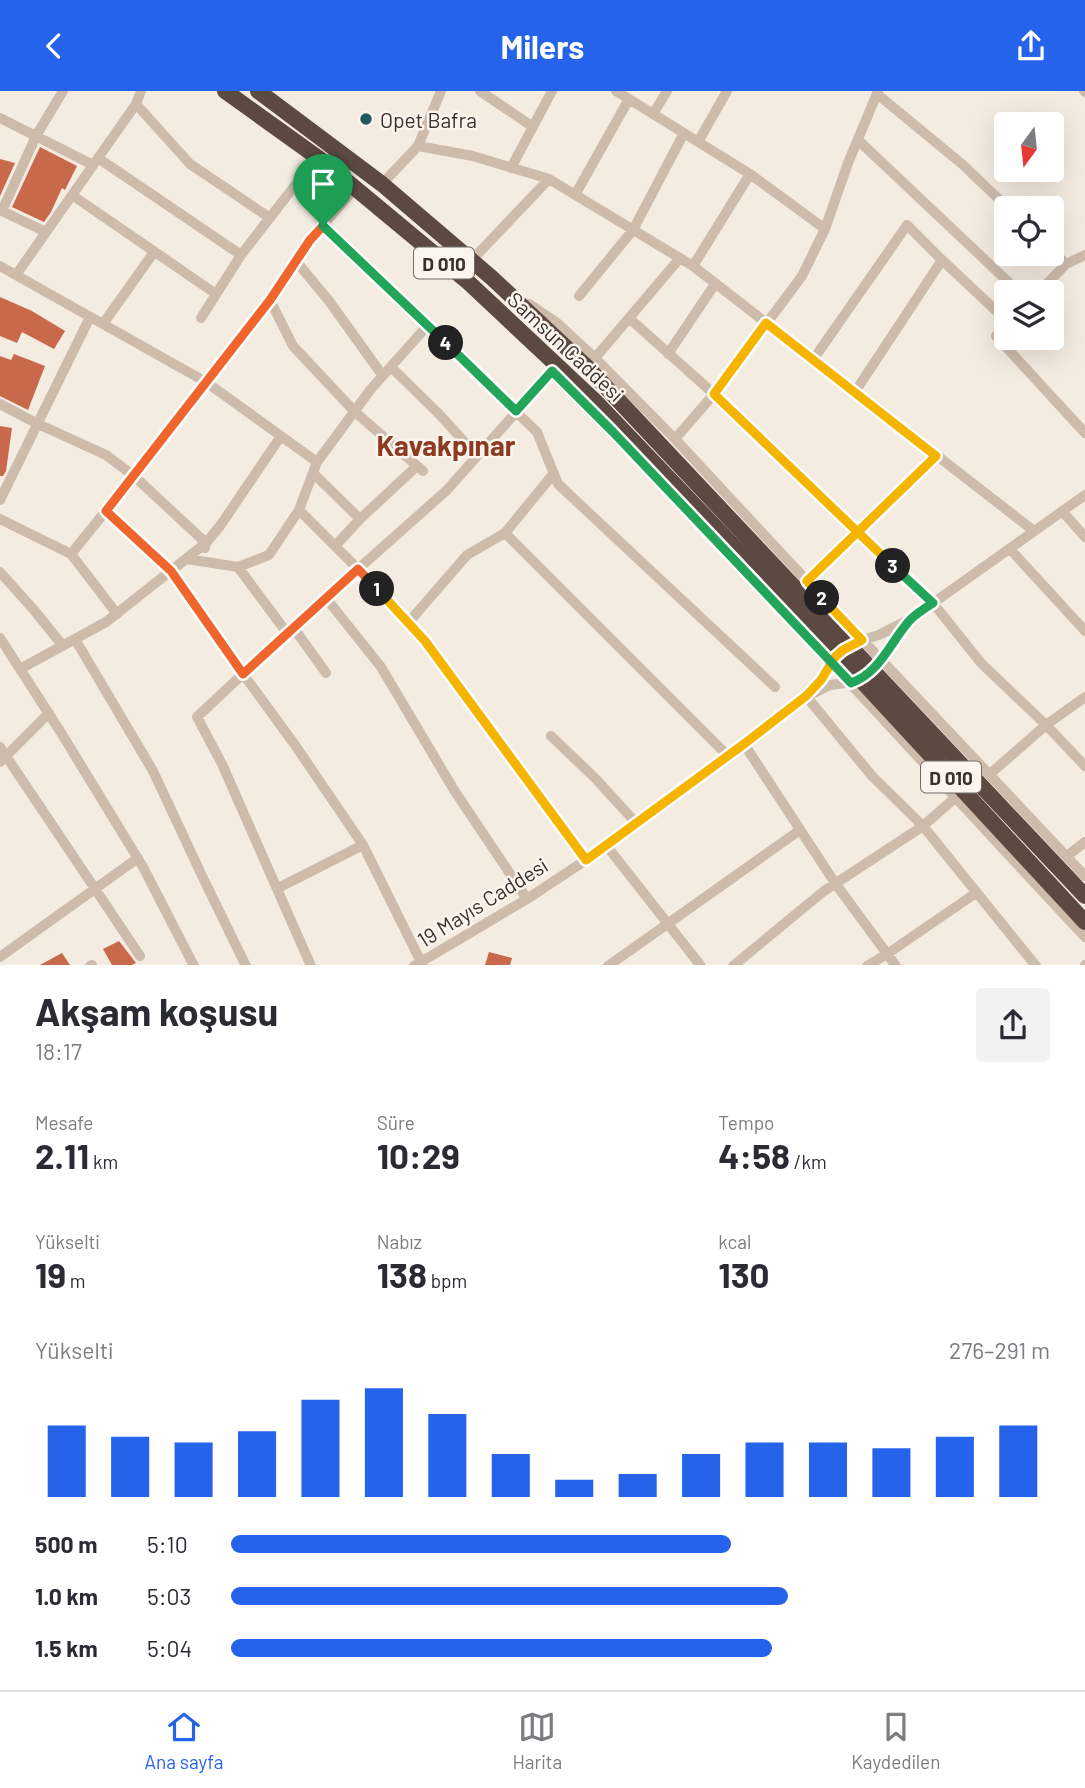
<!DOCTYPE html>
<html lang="tr">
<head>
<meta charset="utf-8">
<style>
  :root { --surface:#fff; --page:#f2f2f3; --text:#2b2b33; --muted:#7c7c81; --line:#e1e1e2; --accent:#2563eb }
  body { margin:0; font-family:Barlow,sans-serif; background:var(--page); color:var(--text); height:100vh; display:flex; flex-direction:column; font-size:26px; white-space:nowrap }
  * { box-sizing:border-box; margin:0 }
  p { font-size:23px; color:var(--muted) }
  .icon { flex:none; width:38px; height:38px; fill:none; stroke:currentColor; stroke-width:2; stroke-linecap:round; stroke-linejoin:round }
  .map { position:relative; height:874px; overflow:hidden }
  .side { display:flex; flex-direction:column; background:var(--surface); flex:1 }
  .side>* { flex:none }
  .needle { width:46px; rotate:195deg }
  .buttons { position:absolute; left:994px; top:21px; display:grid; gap:14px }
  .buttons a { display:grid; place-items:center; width:70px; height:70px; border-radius:7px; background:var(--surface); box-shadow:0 7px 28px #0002; font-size:35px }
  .pin { position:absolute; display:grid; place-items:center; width:60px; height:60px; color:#fff; margin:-72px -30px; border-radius:50% 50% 50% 0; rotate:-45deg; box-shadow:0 0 7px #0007 }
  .pin .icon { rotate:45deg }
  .km { position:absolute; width:35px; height:35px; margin:-18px; border-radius:50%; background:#222; color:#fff; font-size:19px; line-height:35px; text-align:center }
  .round { display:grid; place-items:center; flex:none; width:74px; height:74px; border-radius:7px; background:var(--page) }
  .summary { display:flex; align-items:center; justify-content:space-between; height:119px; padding:0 35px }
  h1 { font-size:38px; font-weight:700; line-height:52px }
  .stats { display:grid; grid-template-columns:repeat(3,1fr); gap:10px; height:119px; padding:7px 35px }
  .stats div { display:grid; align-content:center }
  .stats b { font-size:35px; font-weight:700 }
  .stats small { font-size:19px; font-weight:400 }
  .stats p { font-size:19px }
  .chart { height:196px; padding:14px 35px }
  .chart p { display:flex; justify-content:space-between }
  .chart svg { width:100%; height:126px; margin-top:7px; stroke:var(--accent); stroke-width:6 }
  ul { padding:0 35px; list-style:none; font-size:23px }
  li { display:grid; grid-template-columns:112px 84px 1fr; align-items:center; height:52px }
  li i { height:18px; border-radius:9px; background:var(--accent) }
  header { display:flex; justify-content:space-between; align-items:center; height:91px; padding:0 35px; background:var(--accent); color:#fff; font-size:32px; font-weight:700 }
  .tabs { display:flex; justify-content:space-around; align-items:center; height:98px; border-top:2px solid var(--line); background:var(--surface); font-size:19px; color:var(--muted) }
  .tabs a { display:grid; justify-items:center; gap:4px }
  .tabs .current { color:var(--accent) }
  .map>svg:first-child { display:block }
</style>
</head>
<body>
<header><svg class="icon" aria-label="back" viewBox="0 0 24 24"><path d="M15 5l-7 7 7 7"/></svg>Milers<svg class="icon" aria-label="share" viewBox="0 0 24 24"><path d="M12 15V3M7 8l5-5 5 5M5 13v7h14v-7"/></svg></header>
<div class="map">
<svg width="1085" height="875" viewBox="0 0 1085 875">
  <rect width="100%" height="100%" fill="#f4ebe1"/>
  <path fill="#c8694b" d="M40 56 77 75 65 99 62 97 51 121 44 131 12 116Z
    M0 68 15 72 0 105Z
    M0 206 32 220 65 240 54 258 22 241 17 252 0 245Z
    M14 263 45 275 28 319 0 305V265L11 269Z
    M0 335 12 337 6 380 3 385H0Z
    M119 850 136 872 132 874H112L103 858Z
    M489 861 512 867 510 874H485Z
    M62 862 70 874H40Z"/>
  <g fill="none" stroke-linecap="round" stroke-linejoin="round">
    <path stroke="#cdbbac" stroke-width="10" d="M480 0 533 36
      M616 0 750 83 825 138
      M1084 0 1085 1
      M877 3 962 73 1008 117
      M136 13 190 73 270 127
      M653 23 667 0
      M0 27 93 74
      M858 49 1019 201
      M698 51 727 0
      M418 55 473 65 549 88 693 175 1034 440
      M98 67 241 164
      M511 77 552 0
      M382 93 418 55 441 0
      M72 104 216 203
      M575 104 629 8
      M0 119 46 141
      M2 120 36 45 63 0
      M323 135 537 341 558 393 775 596
      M472 169 549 88
      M296 170 329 210 383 285
      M1066 173 1085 164
      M0 175 206 291 317 371
      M693 175 750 83
      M16 184 136 13 141 0
      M1039 201 1066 173 1052 159
      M579 205 633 139 684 42
      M270 209 293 255 355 321 423 380
      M529 213 557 232 595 267 675 348 807 490 1085 785
      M201 227 241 164 317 66
      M629 227 714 303 857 442 933 512 981 572 1046 634 1085 675
      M103 233 154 161
      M1006 234 996 245 1085 342
      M668 263 715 193
      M595 267 680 167
      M813 269 907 134 942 169
      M391 276 440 324 477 365
      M556 284C738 466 909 658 1085 846
      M855 301 942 169 1006 229
      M0 313 38 333 106 364 134 385 206 452 106 531 20 578
      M675 348 714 303 802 185 825 138 848 72 878 0
      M313 382 360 428
      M0 409 90 226
      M299 419 358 478 425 550 586 769
      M106 420 171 480 211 539 295 654 363 754 423 875
      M1062 420 1085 446
      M0 428 71 463 117 523
      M505 442 728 665
      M335 455 360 428 417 375
      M205 457 206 452 220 435 281 345
      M1010 458 1085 540
      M71 463 134 385 270 209 310 149 355 97
      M187 468 238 476 269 464 299 419 317 371 371 298 428 234
      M238 476 287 542
      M0 481 34 519 63 555
      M807 490 936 365
      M326 507 381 576 454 699 527 808
      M408 532 467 464 505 442 554 382
      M293 536 326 582
      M0 547 60 640 143 776 194 875
      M75 548 153 680 204 789 246 875
      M859 550 879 544 912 527 1085 404
      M880 572 892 553 909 531
      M812 603 830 594 853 591
      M806 605 872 685 923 735 1036 875
      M551 645 595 687 636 732
      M744 653 835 792 896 875
      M0 656 140 865
      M0 671 49 622
      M990 683 1046 634 1085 606
      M606 754 701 875
      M1067 765 1085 751
      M278 797 363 754
      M0 866 138 767
      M90 875 92 874
      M311 875 222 673 197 626 293 536 447 399 558 274
      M414 875 527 808 586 769 728 665 806 605 821 589 834 567
      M608 875 800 739
      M733 875 824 800 923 735 955 707
      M867 875 887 863 976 802
      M1085 875V874"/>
    <path stroke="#5c4a42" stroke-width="16" d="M225 0 317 66 355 97 467 190 595 310 847 574 1085 831
      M258 0 382 93 492 187 587 276 1085 805"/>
  </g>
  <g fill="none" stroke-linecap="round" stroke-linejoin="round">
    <g stroke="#fff" stroke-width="14">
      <path id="split-1" d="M323 135 310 149 270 209 106 420 171 480 243 583 358 478 377 498"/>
    </g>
    <g stroke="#fff" stroke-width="14">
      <path id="split-2" d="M377 498 425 550 586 769 744 653 806 605 821 589 835 566 843 559 862 549 822 507"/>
    </g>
    <g stroke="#fff" stroke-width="14">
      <path id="split-3" d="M822 507 807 490 936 365 766 232 714 303 893 475"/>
    </g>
    <g stroke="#fff" stroke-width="14">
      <path id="split-4" d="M446 252 516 320 552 280 613 341 851 592C881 581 890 551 910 529 917 522 925 517 933 512L893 475"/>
    </g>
    <g stroke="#fff" stroke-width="14">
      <path id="split-5" d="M323 135 446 252"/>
    </g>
    <use href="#split-1" stroke="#f0652b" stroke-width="9"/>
    <use href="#split-2" stroke="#f5b400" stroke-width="9"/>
    <use href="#split-3" stroke="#f5b400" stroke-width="9"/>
    <use href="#split-4" stroke="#22a559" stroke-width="9"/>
    <use href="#split-5" stroke="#22a559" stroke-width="9"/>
  </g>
  <circle fill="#1f5a5e" stroke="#fbf5ee" stroke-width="2.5" cx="366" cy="28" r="7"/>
  <g text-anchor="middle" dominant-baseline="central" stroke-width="5" stroke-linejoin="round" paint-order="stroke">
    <g fill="#fbf5ee" stroke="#756b66" stroke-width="2">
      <rect x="414" y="156.5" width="60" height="31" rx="5"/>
      <rect x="921" y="670.5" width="60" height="31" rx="5"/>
    </g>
    <g font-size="19" font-weight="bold" fill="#3b302b">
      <text x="444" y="172">D 010</text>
      <text x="951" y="686">D 010</text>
    </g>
    <g font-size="21" fill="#3b302b" stroke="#fbf5ee" text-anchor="start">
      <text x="380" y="28">Opet Bafra</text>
    </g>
    <g font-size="21" fill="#3b302b" stroke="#fbf5ee">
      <text transform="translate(566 255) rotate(43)">Samsun Caddesi</text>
      <text transform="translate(482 811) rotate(-32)">19 Mayıs Caddesi</text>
    </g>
    <g font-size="28" font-weight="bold" fill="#8c3b22" stroke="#fbf5ee">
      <text x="446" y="354">Kavakpınar</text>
    </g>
  </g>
</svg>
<div class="buttons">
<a><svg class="needle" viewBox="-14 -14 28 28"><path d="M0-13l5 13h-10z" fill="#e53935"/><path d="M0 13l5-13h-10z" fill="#7c7c81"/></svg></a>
<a><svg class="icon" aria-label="locate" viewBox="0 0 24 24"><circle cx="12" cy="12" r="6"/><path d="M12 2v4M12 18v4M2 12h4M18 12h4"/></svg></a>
<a><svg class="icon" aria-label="layers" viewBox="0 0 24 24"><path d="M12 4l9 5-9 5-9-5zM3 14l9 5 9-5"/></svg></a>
</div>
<div class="pin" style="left:323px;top:135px;background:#1e9e55"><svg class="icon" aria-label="arrive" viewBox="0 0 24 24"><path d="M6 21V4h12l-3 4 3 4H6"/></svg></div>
<b class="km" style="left:377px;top:498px">1</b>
<b class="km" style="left:822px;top:507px">2</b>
<b class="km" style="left:893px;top:475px">3</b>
<b class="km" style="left:446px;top:252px">4</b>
</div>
<section class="side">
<div class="summary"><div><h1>Akşam koşusu</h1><p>18:17</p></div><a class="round"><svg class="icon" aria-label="share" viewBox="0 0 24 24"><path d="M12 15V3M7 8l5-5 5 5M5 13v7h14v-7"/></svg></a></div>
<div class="stats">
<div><p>Mesafe</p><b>2.11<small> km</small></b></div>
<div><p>Süre</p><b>10:29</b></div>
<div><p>Tempo</p><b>4:58<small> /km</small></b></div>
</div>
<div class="stats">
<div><p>Yükselti</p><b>19<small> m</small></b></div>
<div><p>Nabız</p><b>138<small> bpm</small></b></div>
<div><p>kcal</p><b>130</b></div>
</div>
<div class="chart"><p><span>Yükselti</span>276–291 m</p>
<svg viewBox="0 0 160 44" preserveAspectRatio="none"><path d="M5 44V19M15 44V23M25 44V25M35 44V21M45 44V10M55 44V6M65 44V15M75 44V29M85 44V38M95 44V36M105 44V29M115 44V25M125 44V25M135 44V27M145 44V23M155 44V19"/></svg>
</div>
<ul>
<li><b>500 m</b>5:10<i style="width:61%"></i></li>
<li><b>1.0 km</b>5:03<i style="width:68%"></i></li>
<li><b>1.5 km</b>5:04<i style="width:66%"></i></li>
</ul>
</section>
<nav class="tabs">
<a class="current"><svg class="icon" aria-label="home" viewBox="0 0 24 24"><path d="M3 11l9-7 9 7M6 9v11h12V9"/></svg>Ana sayfa</a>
<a><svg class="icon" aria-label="map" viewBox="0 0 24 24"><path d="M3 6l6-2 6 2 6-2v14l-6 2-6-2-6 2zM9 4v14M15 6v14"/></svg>Harita</a>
<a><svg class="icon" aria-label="saved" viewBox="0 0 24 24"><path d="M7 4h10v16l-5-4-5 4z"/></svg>Kaydedilen</a>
</nav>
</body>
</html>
